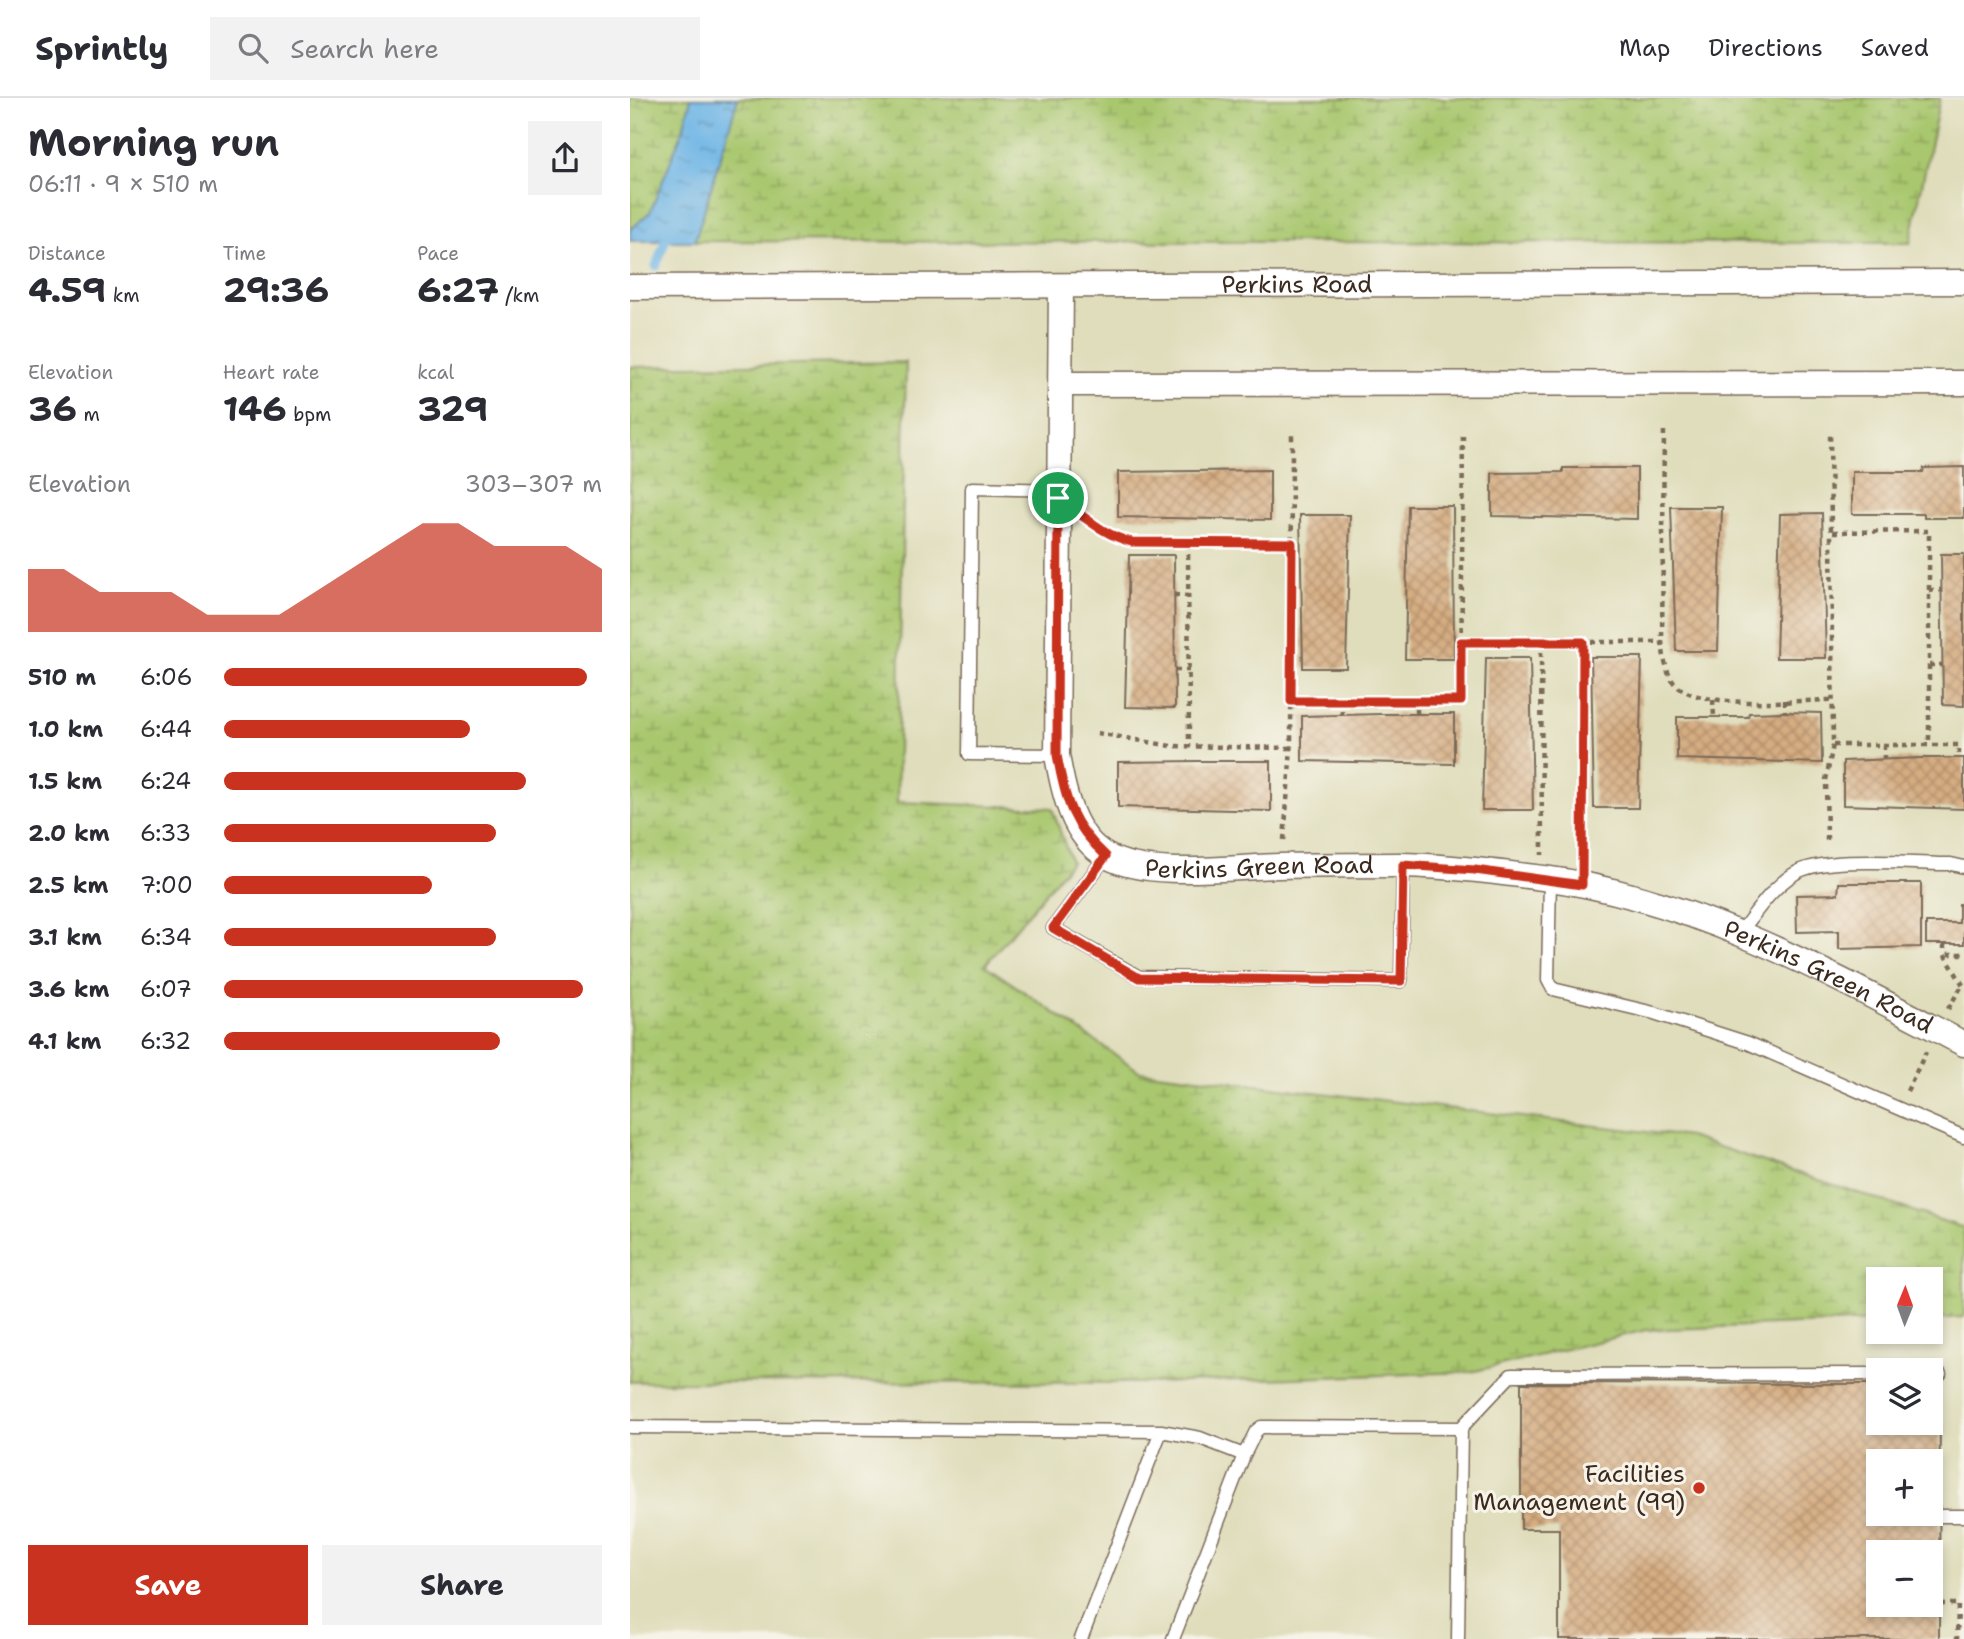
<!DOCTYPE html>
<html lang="en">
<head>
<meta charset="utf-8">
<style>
  :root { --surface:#fff; --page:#f2f2f3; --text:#2b2b33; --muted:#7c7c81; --line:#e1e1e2; --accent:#c8321e }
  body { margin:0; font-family:"Shantell Sans",sans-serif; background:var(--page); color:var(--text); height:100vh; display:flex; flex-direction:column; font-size:26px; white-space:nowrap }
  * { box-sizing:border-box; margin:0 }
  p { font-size:23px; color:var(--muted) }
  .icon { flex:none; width:38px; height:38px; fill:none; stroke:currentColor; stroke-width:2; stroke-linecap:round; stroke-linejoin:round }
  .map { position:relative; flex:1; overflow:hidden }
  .sheet { display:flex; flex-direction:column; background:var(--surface); width:630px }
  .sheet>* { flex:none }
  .needle { width:46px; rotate:1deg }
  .tools { position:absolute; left:1236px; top:1169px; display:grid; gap:14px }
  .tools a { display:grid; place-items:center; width:77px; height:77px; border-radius:0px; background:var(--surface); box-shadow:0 4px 10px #0003; font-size:35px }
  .pin { position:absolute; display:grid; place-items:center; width:60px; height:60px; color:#fff; margin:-30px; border:4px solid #fff; border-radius:50%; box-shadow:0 2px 7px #0007 }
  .round { display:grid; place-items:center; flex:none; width:74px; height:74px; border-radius:0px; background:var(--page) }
  .overview { display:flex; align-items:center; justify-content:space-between; height:119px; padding:0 28px }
  h1 { font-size:38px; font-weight:700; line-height:52px }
  .metrics { display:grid; grid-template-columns:repeat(3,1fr); gap:10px; height:119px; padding:7px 28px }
  .metrics div { display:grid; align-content:center }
  .metrics b { font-size:35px; font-weight:700 }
  .metrics small { font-size:19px; font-weight:400 }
  .metrics p { font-size:19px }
  .chart { height:196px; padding:14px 28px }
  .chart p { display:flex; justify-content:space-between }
  .chart svg { width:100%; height:126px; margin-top:7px; fill:var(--accent); opacity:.7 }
  .action { display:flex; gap:14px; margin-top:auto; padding:14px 28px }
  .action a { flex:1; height:80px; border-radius:0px; background:var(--accent); color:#fff; font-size:28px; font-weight:700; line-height:80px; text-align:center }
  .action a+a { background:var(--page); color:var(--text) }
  ul { padding:0 28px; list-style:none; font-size:23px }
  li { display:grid; grid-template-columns:112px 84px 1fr; align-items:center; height:52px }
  li i { height:18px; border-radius:9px; background:var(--accent) }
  header { display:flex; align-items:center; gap:42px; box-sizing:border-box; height:98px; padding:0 35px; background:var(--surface); border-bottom:2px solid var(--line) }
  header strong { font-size:33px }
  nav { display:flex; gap:38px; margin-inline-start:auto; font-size:24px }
  .search { width:490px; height:63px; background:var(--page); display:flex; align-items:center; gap:18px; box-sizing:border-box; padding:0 24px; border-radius:0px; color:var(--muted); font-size:26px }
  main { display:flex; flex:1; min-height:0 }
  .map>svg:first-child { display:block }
</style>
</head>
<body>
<header>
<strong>Sprintly</strong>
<div class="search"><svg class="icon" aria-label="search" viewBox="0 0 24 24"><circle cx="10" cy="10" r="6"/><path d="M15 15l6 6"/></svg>Search here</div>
<nav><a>Map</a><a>Directions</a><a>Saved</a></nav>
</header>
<main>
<section class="sheet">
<div class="overview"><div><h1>Morning run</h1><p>06:11 · 9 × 510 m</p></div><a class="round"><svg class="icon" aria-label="share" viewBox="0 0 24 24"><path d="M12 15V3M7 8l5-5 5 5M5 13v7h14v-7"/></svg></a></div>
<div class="metrics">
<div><p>Distance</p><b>4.59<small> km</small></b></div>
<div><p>Time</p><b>29:36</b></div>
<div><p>Pace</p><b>6:27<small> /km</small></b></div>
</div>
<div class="metrics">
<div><p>Elevation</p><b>36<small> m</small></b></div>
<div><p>Heart rate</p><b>146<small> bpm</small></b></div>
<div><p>kcal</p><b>329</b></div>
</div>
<div class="chart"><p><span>Elevation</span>303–307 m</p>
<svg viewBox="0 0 160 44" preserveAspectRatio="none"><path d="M0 44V22L10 22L20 30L30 30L40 30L50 38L60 38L70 38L80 30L90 22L100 14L110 6L120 6L130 14L140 14L150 14L160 22V44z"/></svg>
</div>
<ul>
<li><b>510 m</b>6:06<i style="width:96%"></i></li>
<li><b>1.0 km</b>6:44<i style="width:65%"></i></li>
<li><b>1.5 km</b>6:24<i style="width:80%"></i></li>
<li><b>2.0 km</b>6:33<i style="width:72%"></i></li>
<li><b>2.5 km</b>7:00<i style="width:55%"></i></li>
<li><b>3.1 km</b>6:34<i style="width:72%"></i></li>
<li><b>3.6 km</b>6:07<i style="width:95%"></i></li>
<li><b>4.1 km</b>6:32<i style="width:73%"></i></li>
</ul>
<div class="action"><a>Save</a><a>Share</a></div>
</section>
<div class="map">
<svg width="1334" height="1541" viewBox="0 0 1334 1541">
  <defs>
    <pattern id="wetland-marsh" width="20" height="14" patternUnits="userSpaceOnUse" patternTransform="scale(1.75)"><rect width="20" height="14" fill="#a9c76e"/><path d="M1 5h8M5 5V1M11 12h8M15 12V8" fill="none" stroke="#8ba25a"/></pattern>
    <pattern id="water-ripples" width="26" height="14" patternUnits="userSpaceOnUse" patternTransform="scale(1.75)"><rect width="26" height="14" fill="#6fb6e6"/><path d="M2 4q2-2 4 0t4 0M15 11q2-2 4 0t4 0" fill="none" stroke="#5c94ba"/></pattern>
    <pattern id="building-cross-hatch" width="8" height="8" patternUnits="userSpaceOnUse" patternTransform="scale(1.75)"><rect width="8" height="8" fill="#d6ad82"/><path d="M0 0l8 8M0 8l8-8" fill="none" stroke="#af8d6a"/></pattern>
  </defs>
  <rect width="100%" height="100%" fill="#f7f3e8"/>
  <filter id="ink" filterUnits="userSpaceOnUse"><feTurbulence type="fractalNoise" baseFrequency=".0143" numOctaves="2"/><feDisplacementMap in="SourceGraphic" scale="14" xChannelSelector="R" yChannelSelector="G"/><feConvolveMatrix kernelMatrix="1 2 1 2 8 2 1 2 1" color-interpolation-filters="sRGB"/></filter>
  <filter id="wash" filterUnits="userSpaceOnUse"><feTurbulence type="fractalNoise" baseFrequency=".00686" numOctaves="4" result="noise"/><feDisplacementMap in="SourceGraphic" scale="28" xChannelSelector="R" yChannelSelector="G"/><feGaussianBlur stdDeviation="1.57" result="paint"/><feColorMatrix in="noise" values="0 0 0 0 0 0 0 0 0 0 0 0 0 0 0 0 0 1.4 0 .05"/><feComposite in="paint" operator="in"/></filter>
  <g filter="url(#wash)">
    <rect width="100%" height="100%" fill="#f3e1c6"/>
    <path fill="#dfddbb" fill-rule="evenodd" d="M0 0H1334V1541H0ZM1248 1181H1300V1234H1248ZM1248 1272H1300V1325H1248ZM1248 1363H1300V1416H1248ZM1248 1454H1300V1507H1248Z"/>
    <path fill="url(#wetland-marsh)" stroke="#727846" stroke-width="2" d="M0 0H1310L1280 145 0 143Z
      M276 264 267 704 422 710 441 764 355 867 509 973 1059 1039 1334 1130V1219L1300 1221V1181H1248V1223L1016 1232 841 1274 520 1285 0 1284V269Z"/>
    <path fill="url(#water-ripples)" stroke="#557082" stroke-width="2" d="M61 0H108L65 143H0V132L20 114 53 32Z"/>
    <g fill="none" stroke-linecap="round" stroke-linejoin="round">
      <path stroke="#6fb6e6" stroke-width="9" d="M26 168 39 133"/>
    </g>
    <g id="blocks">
      <path fill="url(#building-cross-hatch)" fill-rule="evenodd" d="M1334 369V420H1294V416H1222V374H1293L1294 370Z
        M933 370H1007V421L862 418V375L933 374Z
        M640 372V422L488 419V374Z
        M778 408H823L824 561H775Z
        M1041 409H1092L1088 553H1046Z
        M1192 415 1196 560H1146L1150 416Z
        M670 417H720L716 570H673Z
        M1311 456H1334V608L1313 607Z
        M499 457H544L545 610 495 609Z
        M961 559H1012L1008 710H964Z
        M856 560H900L903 712H852Z
        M1155 614 1191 615 1192 665 1047 661V619H1118L1119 615Z
        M751 616H824V666L672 663V618Z
        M1292 660H1334V711L1213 707V663Z
        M568 663H641V713L488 709V664Z
        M1209 785H1291V849L1209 851V833L1167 834 1166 797 1208 796Z
        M1329 806H1334V846H1296V825H1329Z
        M891 1285 1248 1286V1325H1300V1286H1310L1309 1541H929V1431H891ZM1248 1363H1300V1416H1248ZM1248 1454H1300V1507H1248Z"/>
    </g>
  </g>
  <g filter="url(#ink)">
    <use href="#blocks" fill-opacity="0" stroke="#7b6a59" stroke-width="2"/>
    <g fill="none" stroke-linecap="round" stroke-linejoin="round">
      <g stroke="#7b6a59" stroke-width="15">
        <path id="service" d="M427 657 339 656 342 390 428 392
          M476 758 423 830 509 879 771 883 773 767
          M920 781 918 882 923 891 1024 915 1118 945 1334 1039
          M1109 836C1125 816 1141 790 1164 776 1192 757 1284 766 1321 766L1334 769
          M1300 1276H1310
          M0 1329 531 1333 570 1340 614 1357 626 1333 631 1329 831 1330
          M1311 1418H1334
          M451 1541 531 1333
          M543 1541 614 1357
          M828 1541 831 1330 881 1277 1248 1276"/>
      </g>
      <g stroke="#7b6a59" stroke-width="27">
        <g id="minor">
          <path id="s1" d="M431 188 427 657C433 692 442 739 477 758 517 781 603 769 649 768 690 767 731 767 771 767 818 768 866 774 913 780 1063 799 1202 877 1334 946"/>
          <path id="s2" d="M0 189 1334 184"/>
          <path d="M432 286 1334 285"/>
        </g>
      </g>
      <path stroke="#7b6a59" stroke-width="4.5" stroke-dasharray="5 5" stroke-linecap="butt" d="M1034 333 1032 544C1034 559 1035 573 1044 585 1068 613 1167 602 1203 602
        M453 418 489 441 502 444 662 445
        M1203 434 1299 433V647
        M558 446 559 649
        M1299 492H1311
        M544 497 559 498
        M831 544H1032
        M911 544 912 757
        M1299 567H1313
        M545 572H559
        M1083 602 1084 619
        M1155 602V614
        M661 603H831L833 333
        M787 616V602
        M712 618V603
        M467 635 541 648 661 650
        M1203 647H1329V660
        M1254 647V663
        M654 742 661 650 662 333
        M1197 742 1196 682 1203 647 1200 333
        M952 762 953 544
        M1314 846V856
        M1333 887 1314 856H1334
        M1318 911 1333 886
        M1277 993 1296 954
        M1310 1506H1328L1327 1541"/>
      <use href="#service" stroke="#fff" stroke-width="12"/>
      <use href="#minor" stroke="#fff" stroke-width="24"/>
    </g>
  </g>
  <g fill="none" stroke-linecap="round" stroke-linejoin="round" filter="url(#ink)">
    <g stroke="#fff" stroke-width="14">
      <path id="route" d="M428 400C451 416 474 438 502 444L662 445 661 603H831V544H953L952 787 845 772 773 767 771 883 509 880 423 830 476 758C442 727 435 702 427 657Z"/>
    </g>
    <use href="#route" stroke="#c8321e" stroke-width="9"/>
  </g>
  <circle fill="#c8321e" stroke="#f7f3e8" stroke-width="2.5" cx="1069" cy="1390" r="7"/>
  <g text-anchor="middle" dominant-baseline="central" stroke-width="6" stroke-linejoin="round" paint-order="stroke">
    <g font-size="24" fill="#3b2a1e" stroke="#f7f3e8">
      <text stroke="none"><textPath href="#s2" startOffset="667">Perkins Road</textPath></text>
      <text stroke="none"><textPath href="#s1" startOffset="740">Perkins Green Road</textPath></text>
      <text stroke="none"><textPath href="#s1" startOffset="1328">Perkins Green Road</textPath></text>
    </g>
    <g font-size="24" fill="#3b2a1e" stroke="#f7f3e8" text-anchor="end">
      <text x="1055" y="1376">Facilities<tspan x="1055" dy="28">Management (99)</tspan></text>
    </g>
  </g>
</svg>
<div class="tools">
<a><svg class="needle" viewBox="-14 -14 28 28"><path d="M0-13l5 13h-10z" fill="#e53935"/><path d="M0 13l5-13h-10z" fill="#7c7c81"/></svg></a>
<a><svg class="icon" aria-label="layers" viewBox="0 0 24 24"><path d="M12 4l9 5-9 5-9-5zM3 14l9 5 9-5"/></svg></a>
<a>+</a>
<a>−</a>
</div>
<div class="pin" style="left:428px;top:400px;background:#1e9e55"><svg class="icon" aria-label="arrive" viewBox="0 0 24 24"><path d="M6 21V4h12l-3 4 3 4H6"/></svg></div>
</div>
</main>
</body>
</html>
